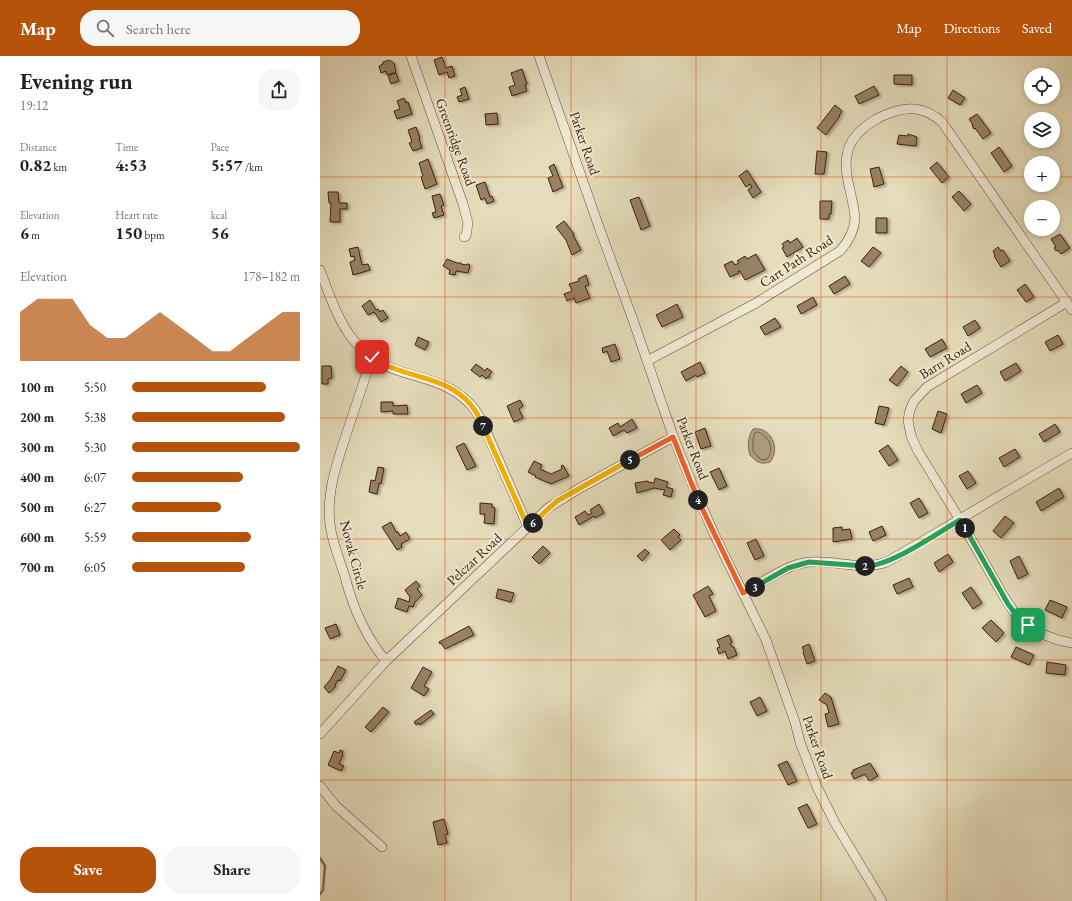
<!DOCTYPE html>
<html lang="en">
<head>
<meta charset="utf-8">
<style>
  :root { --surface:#fff; --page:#f6f6f6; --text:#222; --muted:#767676; --accent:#b45309 }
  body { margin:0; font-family:"EB Garamond",serif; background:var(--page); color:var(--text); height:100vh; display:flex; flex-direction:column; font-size:15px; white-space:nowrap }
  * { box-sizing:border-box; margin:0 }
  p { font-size:13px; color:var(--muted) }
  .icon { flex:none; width:22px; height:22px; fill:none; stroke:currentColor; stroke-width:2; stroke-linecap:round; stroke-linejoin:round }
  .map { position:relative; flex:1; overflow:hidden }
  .panel { display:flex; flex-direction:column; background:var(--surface); width:320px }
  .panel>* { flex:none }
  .tools { position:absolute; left:704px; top:12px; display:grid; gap:8px }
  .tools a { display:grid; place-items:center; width:36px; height:36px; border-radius:50%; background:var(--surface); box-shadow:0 2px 6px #0003; font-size:20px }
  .pin { position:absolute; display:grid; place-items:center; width:34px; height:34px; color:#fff; margin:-17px; border-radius:8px; box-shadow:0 2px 6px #0006 }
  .km { position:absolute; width:20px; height:20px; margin:-10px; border-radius:50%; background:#222; color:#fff; font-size:11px; line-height:20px; text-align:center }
  .round { display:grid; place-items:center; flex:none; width:42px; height:42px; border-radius:16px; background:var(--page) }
  .overview { display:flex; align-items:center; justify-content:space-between; height:68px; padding:0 20px }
  h1 { font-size:22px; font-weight:700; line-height:30px }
  .metrics { display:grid; grid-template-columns:repeat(3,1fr); gap:6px; height:68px; padding:4px 20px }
  .metrics div { display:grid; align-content:center }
  .metrics b { font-size:17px; font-weight:700 }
  .metrics small { font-size:11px; font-weight:400 }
  .metrics p { font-size:11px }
  .chart { height:112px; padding:8px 20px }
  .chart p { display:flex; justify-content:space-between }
  .chart svg { width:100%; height:72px; margin-top:4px; fill:var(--accent); opacity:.7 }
  .action { display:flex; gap:8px; margin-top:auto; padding:8px 20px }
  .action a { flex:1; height:46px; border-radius:16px; background:var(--accent); color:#fff; font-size:16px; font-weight:700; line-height:46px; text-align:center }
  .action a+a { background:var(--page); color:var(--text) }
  ul { padding:0 20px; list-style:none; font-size:13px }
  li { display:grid; grid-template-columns:64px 48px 1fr; align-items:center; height:30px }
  li i { height:10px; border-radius:5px; background:var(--accent) }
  header { display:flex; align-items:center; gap:24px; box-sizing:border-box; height:56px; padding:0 20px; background:var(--accent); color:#fff }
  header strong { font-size:19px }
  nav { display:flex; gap:22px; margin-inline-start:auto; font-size:14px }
  .search { width:280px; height:36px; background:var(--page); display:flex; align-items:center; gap:10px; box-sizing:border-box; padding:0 14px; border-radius:16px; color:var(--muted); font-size:15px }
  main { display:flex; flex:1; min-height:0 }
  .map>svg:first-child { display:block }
</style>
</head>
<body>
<header>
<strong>Map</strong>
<div class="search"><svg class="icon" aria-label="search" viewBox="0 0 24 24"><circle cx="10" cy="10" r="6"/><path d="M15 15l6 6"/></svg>Search here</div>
<nav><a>Map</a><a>Directions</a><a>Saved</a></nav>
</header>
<main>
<section class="panel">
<div class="overview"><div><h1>Evening run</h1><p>19:12</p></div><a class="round"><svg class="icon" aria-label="share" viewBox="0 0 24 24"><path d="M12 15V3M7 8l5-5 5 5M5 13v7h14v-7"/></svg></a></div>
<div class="metrics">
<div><p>Distance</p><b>0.82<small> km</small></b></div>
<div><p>Time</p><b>4:53</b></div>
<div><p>Pace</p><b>5:57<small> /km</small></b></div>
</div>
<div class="metrics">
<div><p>Elevation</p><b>6<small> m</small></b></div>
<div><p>Heart rate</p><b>150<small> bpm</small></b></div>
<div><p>kcal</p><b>56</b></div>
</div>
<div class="chart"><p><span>Elevation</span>178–182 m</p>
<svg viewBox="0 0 160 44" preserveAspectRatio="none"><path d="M0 44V14L10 6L20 6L30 6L40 22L50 30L60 30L70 22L80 14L90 22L100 30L110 38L120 38L130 30L140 22L150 14L160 14V44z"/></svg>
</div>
<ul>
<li><b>100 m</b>5:50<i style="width:80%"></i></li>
<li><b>200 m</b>5:38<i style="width:91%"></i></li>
<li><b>300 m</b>5:30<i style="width:100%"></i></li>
<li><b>400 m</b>6:07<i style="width:66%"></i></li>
<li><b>500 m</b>6:27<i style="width:53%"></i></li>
<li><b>600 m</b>5:59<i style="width:71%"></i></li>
<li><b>700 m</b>6:05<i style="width:67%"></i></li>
</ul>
<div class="action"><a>Save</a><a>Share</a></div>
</section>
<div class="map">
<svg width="752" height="845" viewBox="0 0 752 845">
  <defs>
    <filter id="shadow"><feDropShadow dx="2.5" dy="1.5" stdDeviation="1" flood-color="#0004"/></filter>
  </defs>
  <rect width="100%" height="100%" fill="#e6ddbc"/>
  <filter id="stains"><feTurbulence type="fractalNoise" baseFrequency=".005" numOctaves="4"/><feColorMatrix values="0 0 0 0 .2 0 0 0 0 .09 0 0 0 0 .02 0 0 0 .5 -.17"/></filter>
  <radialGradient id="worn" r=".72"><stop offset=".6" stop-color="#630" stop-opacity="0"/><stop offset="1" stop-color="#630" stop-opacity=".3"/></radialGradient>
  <path fill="#ad9d7f" stroke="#816b4f" d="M433 373C451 370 461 393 450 406 441 409 436 406 430 399 427 391 428 380 433 373Z"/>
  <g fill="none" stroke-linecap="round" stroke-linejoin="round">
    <path stroke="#765e44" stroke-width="1" d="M438 376C449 380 454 392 448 402L445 404 440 403 433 395V383L435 377Z"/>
    <path stroke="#816b4f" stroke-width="2.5" d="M0 802 5 810 3 834 0 838"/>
  </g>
  <path fill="#968266" stroke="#3f2008" filter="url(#shadow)" d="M122 1 126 12 132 10 135 20 129 22 127 16 119 19 114 4Z
    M69 4 74 7 76 16 67 19 66 15 61 17 59 10 63 8V6Z
    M202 13 207 28 205 29 207 35 192 40 189 31 195 29 191 17Z
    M76 17 79 25 71 28 68 20Z
    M574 19H592V29L574 28Z
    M554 30 559 39 539 48 535 40Z
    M145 31 149 43 139 46 137 41 142 39 140 33Z
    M633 34 645 42 640 49 628 42Z
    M84 42 86 47 88 46 92 58 77 63 74 55 80 53 77 45Z
    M515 49 522 55 519 60H520L506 79 497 72Z
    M177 57 178 68 166 69 165 58Z
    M657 58 671 77 663 83 655 72 654 73 652 69H653L649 63Z
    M96 71 100 82 99 83 102 92 93 95 89 87 92 86 88 74Z
    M588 78 597 81 596 90 577 88 579 79 588 80Z
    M679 91 692 110 684 116 671 97Z
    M497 95 507 96 504 118H495Z
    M108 103 117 128 105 133 101 121 103 120 99 107Z
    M617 106 629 121 622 127 610 112Z
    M234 108 243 131 233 136 228 122 233 120 229 111Z
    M559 111 564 128 554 131 550 113Z
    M427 114 441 136 433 142 428 134 432 131 430 128 426 131 419 120Z
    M165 126 170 141 172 140 174 145 167 148 165 142 161 144 156 129Z
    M639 135 651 148 644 155 632 141Z
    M8 136H18L19 147H27V153H20V166H10L11 147H9Z
    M120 138 124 149 121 150 124 159 114 162 112 157 116 156 112 140Z
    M319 141 330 170 321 174 310 144Z
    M500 145H512L511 158H509V163H500Z
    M556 162H567V177H556Z
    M244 165 254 178 253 179 261 194 252 199 246 184 236 171Z
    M740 178 750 192 741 198 738 194 736 195 734 192 736 191 731 183Z
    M477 182 483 191 467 201 462 192 464 191 462 188 468 184 470 187Z
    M38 191 42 209 48 208 50 214 33 219 30 206 35 204 34 200 31 201 29 193Z
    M553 191 561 197 549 211 541 205Z
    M678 191 681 195 683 194 690 205 681 211 674 200 675 199 673 195Z
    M436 198 445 214 425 224 420 215H418L419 217 410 221 404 209 412 205 415 209 419 207 417 205 425 200 427 203Z
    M127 203 137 207H141V208L146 209 147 208H148L150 209 148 217 136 215 135 219 129 218 130 214 123 210Z
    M266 219 269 229 265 230 270 242 256 247 254 242 247 245 244 238 252 235 249 228 259 225 258 223Z
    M525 220 530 228 514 238 509 230Z
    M705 228 714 241 706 246 697 234Z
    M493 241 497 249 481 258 477 250Z
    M50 244 56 254 58 253 60 256 63 254 68 262 61 266 54 256 48 259 42 250Z
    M357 248 363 261 342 271 336 259Z
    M455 262 461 271 445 279 440 271Z
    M655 264 660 272 648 280 643 271Z
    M738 279 743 288 730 295 725 286Z
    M98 281 109 286 105 294 95 289Z
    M622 283 627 292 610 301 605 293Z
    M295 288 300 303 291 306 287 295 283 297 282 292Z
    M380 306 385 317 377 321 376 319 366 325 361 316Z
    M696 307 701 315 685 325 680 316Z
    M156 308 165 315 167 312 172 316 169 319 170 320 169 322 167 321 166 323 162 319 160 321 151 314Z
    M2 310H11L12 322 8 323V328H2Z
    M581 310 588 316 577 330 569 324Z
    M657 329 662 337 646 347 641 338Z
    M200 344 203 350 199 353 203 362 194 366 187 350Z
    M61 346H73V350L87 349 88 358H73V355L61 356Z
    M559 350 569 352 564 369 555 367Z
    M618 355 627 358 621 377 612 373Z
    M312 363 317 372 307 377 304 374 293 380 289 372 298 367 300 371Z
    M735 368 740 376 724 386 719 378Z
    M385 372 391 390 381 393 375 376Z
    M144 387 156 410 147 414 136 391Z
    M568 389 578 404 569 410 559 395Z
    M695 393 700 401 684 411 679 402Z
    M214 405 222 409 220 413 231 418 242 413 241 410 243 409 249 420 231 428 215 421 216 420 208 416Z
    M58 411 64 412 61 428 59 427 57 438 49 436 51 424 55 425Z
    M399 412 407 430 399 434 390 416Z
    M648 415 656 427 647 433 639 420Z
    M335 422 348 426 346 431 353 433 351 441 343 439 345 434 334 432 317 437 315 427 328 425V426L334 427Z
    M739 432 744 441 721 455 716 446Z
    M599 442 608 457 599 462 590 447Z
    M160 447 172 448V451L175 452 174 468 164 467 165 458H160Z
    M279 448 284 457 275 462 274 460 259 469 255 461 265 455 268 459 272 457 270 454Z
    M685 460 694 467 681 482 673 475Z
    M71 466 76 476H78L80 480 86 476 90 483 81 488 82 491 77 494 62 471Z
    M562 470 566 479 553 485 549 476Z
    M522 471V474L530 473 532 483 513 486V472Z
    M354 473 360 479 358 481 361 484 350 494 341 484Z
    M436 483 444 500 435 504 427 487Z
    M223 490 230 497 219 508 212 501Z
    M325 493 329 497 322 505 317 500Z
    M628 498 633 506 619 516 614 507Z
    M699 500 708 518 698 523 690 505Z
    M589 522 593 531 577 538 573 529Z
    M96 525 100 530 97 533 102 539 95 546 93 551 89 550 87 556 75 552 78 542 89 546 90 541 85 534Z
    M388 530 393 538 389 540 396 555 385 561 373 539Z
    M651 531 662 547 653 553 642 537Z
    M178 533 194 537 191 546 176 542Z
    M730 544 747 551 742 562 725 554Z
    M671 564 684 577 676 586 662 572Z
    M16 568 20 579 10 583 5 572Z
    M149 570 154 579 125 593 121 587 120 588 119 586Z
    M409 579 412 586 410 587 412 591H414L417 599 408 603 405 595 399 598 397 592 400 591 397 584Z
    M489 588 495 605 487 608 483 596 484 595 482 591Z
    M696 591 714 599 709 609 691 601Z
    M727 606 746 609 745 619 726 617Z
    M18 610 26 614 20 625 18 624 15 629 16 630 9 637 4 631 10 624Z
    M103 611 112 616 104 630 109 633 104 640 91 632Z
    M505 637 511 641 519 668 508 671 505 658 509 657 507 649 499 644Z
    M440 641 447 655 437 660 430 646Z
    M63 651 69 656 51 676 45 671Z
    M111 654 114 658 100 669 99 667 96 669 94 666Z
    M20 694 23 695 22 699H23L19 708 24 710 21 715 8 709 14 695 19 697Z
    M467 705 477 725 468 729 458 709Z
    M550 707 558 720 549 725 545 718 534 723 531 717 533 716V714Z
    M487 748 497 768 488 772 478 752Z
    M124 763 128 778 125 779 127 787 118 789 113 766Z"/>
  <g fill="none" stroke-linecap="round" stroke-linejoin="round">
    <g stroke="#694f35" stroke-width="10">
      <path id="street" d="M91 0 143 148 148 167 146 180 144 181
        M219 0 279 171 313 264 353 380 375 435 397 484 446 584 475 666 480 686 497 731 515 767 562 845
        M0 214C17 259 29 299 79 315 104 323 130 327 150 348 161 359 167 378 174 393 185 419 197 445 208 471
        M747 246 607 331 594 345 590 354 588 364 591 380 598 395 640 464 683 539 694 556 708 569 722 578 738 584 752 587
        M52 301C44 325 36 349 28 373 18 404 6 435 10 468 12 487 20 504 25 521 33 552 45 580 66 605
        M327 305 436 247 520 195C529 185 534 176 535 163 534 141 523 120 527 99 531 72 570 51 595 53 606 54 614 59 622 66L752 254
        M423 537C442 527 468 507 490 506 516 504 542 515 567 506L752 397
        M0 678 66 605 228 452 260 432 353 381
        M0 730 16 750 62 791"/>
    </g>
    <use href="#street" stroke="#efe9d3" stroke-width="9"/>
  </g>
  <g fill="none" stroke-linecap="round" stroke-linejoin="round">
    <g stroke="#fff" stroke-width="8">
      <path id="split-1" d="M645 472 688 548 694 556 708 569"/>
    </g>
    <g stroke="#fff" stroke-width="8">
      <path id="split-2" d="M545 510C570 511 617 477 640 464L645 472"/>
    </g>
    <g stroke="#fff" stroke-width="8">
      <path id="split-3" d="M435 531 468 512 489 506 545 510"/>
    </g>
    <g stroke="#fff" stroke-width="8">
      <path id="split-4" d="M378 444 423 537 435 531"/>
    </g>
    <g stroke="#fff" stroke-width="8">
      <path id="split-5" d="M310 404 353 381 378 444"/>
    </g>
    <g stroke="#fff" stroke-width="8">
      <path id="split-6" d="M213 467 237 445 310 404"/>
    </g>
    <g stroke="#fff" stroke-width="8">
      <path id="split-7" d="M163 370 208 471 213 467"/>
    </g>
    <g stroke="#fff" stroke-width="8">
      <path id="split-8" d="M52 301C82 323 126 318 151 349 156 355 160 363 163 370"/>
    </g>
    <use href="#split-1" stroke="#22a559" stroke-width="5"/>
    <use href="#split-2" stroke="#22a559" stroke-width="5"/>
    <use href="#split-3" stroke="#22a559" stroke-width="5"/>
    <use href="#split-4" stroke="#f0652b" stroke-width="5"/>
    <use href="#split-5" stroke="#f0652b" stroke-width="5"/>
    <use href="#split-6" stroke="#f5b400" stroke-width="5"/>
    <use href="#split-7" stroke="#f5b400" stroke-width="5"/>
    <use href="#split-8" stroke="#f5b400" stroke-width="5"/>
  </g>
  <path fill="none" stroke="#d7530c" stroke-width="1" stroke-opacity="0.55" d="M125 0V845M251 0V845M376 0V845M501 0V845M627 0V845M0 121H711M733 121H752M0 241H752M0 362H752M0 483H752M0 604H752M0 724H752"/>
  <g text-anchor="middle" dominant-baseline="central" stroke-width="4" stroke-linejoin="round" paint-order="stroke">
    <g font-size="14" fill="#3f2008" stroke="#efe9d3">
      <text transform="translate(136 86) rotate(70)">Greenridge Road</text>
      <text transform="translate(265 87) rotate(71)">Parker Road</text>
      <text transform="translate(476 205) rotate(-33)">Cart Path Road</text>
      <text transform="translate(625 304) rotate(-32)">Barn Road</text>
      <text transform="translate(373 392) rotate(69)">Parker Road</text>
      <text transform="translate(34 499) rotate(75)">Novak Circle</text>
      <text transform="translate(154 503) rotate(-43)">Pelczar Road</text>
      <text transform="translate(498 691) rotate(71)">Parker Road</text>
    </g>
  </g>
  <rect width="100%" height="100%" filter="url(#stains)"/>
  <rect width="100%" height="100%" fill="url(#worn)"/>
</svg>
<div class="tools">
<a><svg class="icon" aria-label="locate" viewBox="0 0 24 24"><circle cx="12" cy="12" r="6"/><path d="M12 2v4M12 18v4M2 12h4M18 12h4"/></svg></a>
<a><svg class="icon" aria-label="layers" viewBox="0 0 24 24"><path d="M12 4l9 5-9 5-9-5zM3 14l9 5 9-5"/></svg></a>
<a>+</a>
<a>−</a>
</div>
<div class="pin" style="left:708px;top:569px;background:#1e9e55"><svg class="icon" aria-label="arrive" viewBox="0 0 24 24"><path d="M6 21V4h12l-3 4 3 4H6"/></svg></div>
<div class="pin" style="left:52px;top:301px;background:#d93025"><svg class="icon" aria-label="check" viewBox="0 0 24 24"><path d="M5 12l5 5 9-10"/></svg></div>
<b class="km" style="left:645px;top:472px">1</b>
<b class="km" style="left:545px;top:510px">2</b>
<b class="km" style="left:435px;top:531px">3</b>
<b class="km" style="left:378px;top:444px">4</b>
<b class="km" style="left:310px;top:404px">5</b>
<b class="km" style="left:213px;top:467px">6</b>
<b class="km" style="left:163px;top:370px">7</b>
</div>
</main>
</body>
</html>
